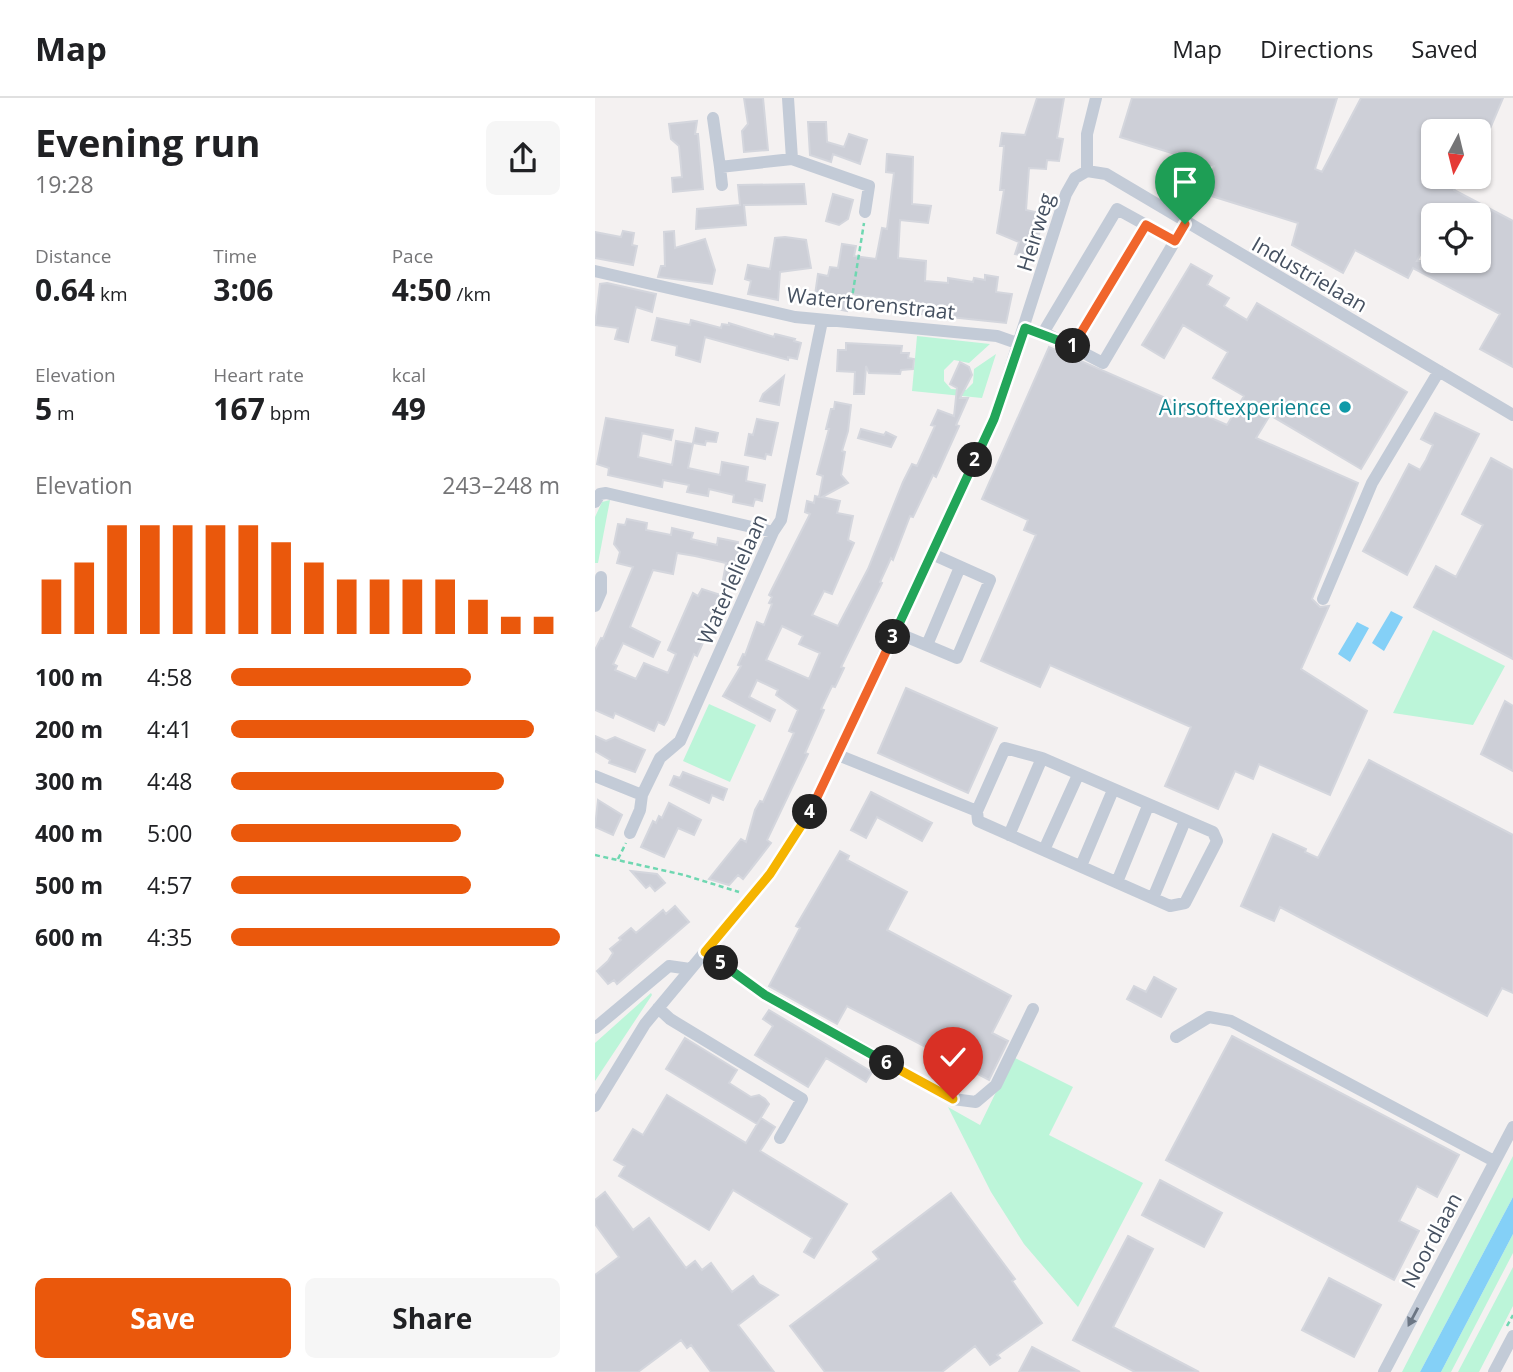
<!DOCTYPE html>
<html lang="en">
<head>
<meta charset="utf-8">
<style>
  :root { --surface:#fff; --page:#f6f6f6; --text:#202124; --muted:#757577; --line:#e0e0e0; --accent:#ea580c }
  body { margin:0; font-family:"Open Sans",sans-serif; background:var(--page); color:var(--text); height:100vh; display:flex; flex-direction:column; font-size:26px; white-space:nowrap }
  * { box-sizing:border-box; margin:0 }
  p { font-size:23px; color:var(--muted) }
  .icon { flex:none; width:38px; height:38px; fill:none; stroke:currentColor; stroke-width:2; stroke-linecap:round; stroke-linejoin:round }
  .map { position:relative; flex:1; overflow:hidden }
  .side { display:flex; flex-direction:column; background:var(--surface); width:595px }
  .side>* { flex:none }
  .needle { width:46px; rotate:187deg }
  .tools { position:absolute; left:826px; top:21px; display:grid; gap:14px }
  .tools a { display:grid; place-items:center; width:70px; height:70px; border-radius:10px; background:var(--surface); box-shadow:0 2px 5px #0004; font-size:35px }
  .pin { position:absolute; display:grid; place-items:center; width:60px; height:60px; color:#fff; margin:-72px -30px; border-radius:50% 50% 50% 0; rotate:-45deg; box-shadow:0 0 7px #0007 }
  .pin .icon { rotate:45deg }
  .km { position:absolute; width:35px; height:35px; margin:-18px; border-radius:50%; background:#222; color:#fff; font-size:19px; line-height:35px; text-align:center }
  .round { display:grid; place-items:center; flex:none; width:74px; height:74px; border-radius:10px; background:var(--page) }
  .headline { display:flex; align-items:center; justify-content:space-between; height:119px; padding:0 35px }
  h1 { font-size:38px; font-weight:700; line-height:52px }
  .figures { display:grid; grid-template-columns:repeat(3,1fr); gap:10px; height:119px; padding:7px 35px }
  .figures div { display:grid; align-content:center }
  .figures b { font-size:30px; font-weight:700 }
  .figures small { font-size:19px; font-weight:400 }
  .figures p { font-size:19px }
  .chart { height:196px; padding:14px 35px }
  .chart p { display:flex; justify-content:space-between }
  .chart svg { width:100%; height:126px; margin-top:7px; stroke:var(--accent); stroke-width:6 }
  .cta { display:flex; gap:14px; margin-top:auto; padding:14px 35px }
  .cta a { flex:1; height:80px; border-radius:10px; background:var(--accent); color:#fff; font-size:28px; font-weight:700; line-height:80px; text-align:center }
  .cta a+a { background:var(--page); color:var(--text) }
  ul { padding:0 35px; list-style:none; font-size:23px }
  li { display:grid; grid-template-columns:112px 84px 1fr; align-items:center; height:52px }
  li i { height:18px; border-radius:9px; background:var(--accent) }
  header { display:flex; align-items:center; gap:42px; box-sizing:border-box; height:98px; padding:0 35px; background:var(--surface); border-bottom:2px solid var(--line) }
  header strong { font-size:33px }
  nav { display:flex; gap:38px; margin-inline-start:auto; font-size:24px }
  main { display:flex; flex:1; min-height:0 }
  .map>svg:first-child { display:block }
</style>
</head>
<body>
<header>
<strong>Map</strong>
<nav><a>Map</a><a>Directions</a><a>Saved</a></nav>
</header>
<main>
<section class="side">
<div class="headline"><div><h1>Evening run</h1><p>19:28</p></div><a class="round"><svg class="icon" aria-label="share" viewBox="0 0 24 24"><path d="M12 15V3M7 8l5-5 5 5M5 13v7h14v-7"/></svg></a></div>
<div class="figures">
<div><p>Distance</p><b>0.64<small> km</small></b></div>
<div><p>Time</p><b>3:06</b></div>
<div><p>Pace</p><b>4:50<small> /km</small></b></div>
</div>
<div class="figures">
<div><p>Elevation</p><b>5<small> m</small></b></div>
<div><p>Heart rate</p><b>167<small> bpm</small></b></div>
<div><p>kcal</p><b>49</b></div>
</div>
<div class="chart"><p><span>Elevation</span>243–248 m</p>
<svg viewBox="0 0 160 44" preserveAspectRatio="none"><path d="M5 44V25M15 44V19M25 44V6M35 44V6M45 44V6M55 44V6M65 44V6M75 44V12M85 44V19M95 44V25M105 44V25M115 44V25M125 44V25M135 44V32M145 44V38M155 44V38"/></svg>
</div>
<ul>
<li><b>100 m</b>4:58<i style="width:73%"></i></li>
<li><b>200 m</b>4:41<i style="width:92%"></i></li>
<li><b>300 m</b>4:48<i style="width:83%"></i></li>
<li><b>400 m</b>5:00<i style="width:70%"></i></li>
<li><b>500 m</b>4:57<i style="width:73%"></i></li>
<li><b>600 m</b>4:35<i style="width:100%"></i></li>
</ul>
<div class="cta"><a>Save</a><a>Share</a></div>
</section>
<div class="map">
<svg width="918" height="1274" viewBox="0 0 918 1274">
  <rect width="100%" height="100%" fill="#f4f1f1"/>
  <path fill="#bcf5d9" d="M322 238 395 246 374 265 359 262 349 272V283L356 291 371 292 378 285 379 271 401 256 387 300 317 293Z
    M15 402 3 465H0V419L7 404Z
    M838 532 910 568 878 627 798 615Z
    M114 606 161 627 135 684 88 663Z
    M56 895 57 897 0 983V945Z
    M418 959 478 989 454 1037 548 1085 483 1209 429 1146 396 1094 353 1009 385 1027Z
    M918 1058V1099L825 1274H807Z
    M918 1136V1155L856 1274H846Z
    M918 1169V1208L884 1274H863Z"/>
  <path fill="#84d0f7" d="M796 513 808 519 789 553 777 545Z
    M762 524 774 530 755 564 743 556Z
    M918 1099V1136L846 1274H825Z"/>
  <path fill="#cdcfd7" stroke="#d4d6dd" stroke-width="2" fill-rule="evenodd" d="M149 0H168L173 52 149 54 147 33 153 26Z
    M442 0H469L462 40 468 41 464 63 452 62 451 71 434 70 431 112 449 116 440 153 435 151 433 159 420 156 424 144 402 135 409 92H405L409 48H405L407 35 430 37Z
    M537 0H742L720 71 727 74 766 0H908L894 33H838V79H866L859 92 918 123V269L885 251 905 216 818 170 813 180 760 152 748 175 697 147 703 125 610 96 619 68 525 39ZM838 117H884V163H822L838 132Z
    M102 23 100 36H103L108 91 78 94 77 80 87 79 84 48 76 41 74 26Z
    M213 24H231L232 44 249 49 254 36 272 42 265 66 238 56 236 64 215 57Z
    M292 56 318 59 317 106 336 108 333 125 305 122 303 160 331 163 330 183 353 185V180L378 184 379 180 390 182V177L403 179 401 194 417 196 411 225 327 216 328 206 255 196 252 213 228 208 230 199 220 197 223 176 233 178 235 169 243 170 247 146 261 148 259 158 281 161 287 130 292 131 299 75 291 74Z
    M209 86 211 106 149 107 151 127 101 131 102 111 145 107 143 87Z
    M238 96 258 102 253 121 244 127 231 123Z
    M28 133 39 135 37 147 42 148 38 167 0 160V134L26 139Z
    M79 133 80 150 110 141 120 172 117 186 63 179 66 168H70L69 134Z
    M190 139 211 142 216 170 185 174 183 202 153 196 156 183 150 181 153 167 175 171 180 140Z
    M596 166 617 178 612 187 634 200 629 208 652 222 662 205 812 294 766 371 675 317 661 340 763 385 717 501 725 509 734 508 706 571 772 613 735 697 664 666 658 681 640 673 623 711 570 688 596 629 455 567 445 589 386 563 441 437 429 432 433 422 387 401 454 249 632 327 649 298 618 280 633 254 588 227 569 260 547 247Z
    M12 185 61 196 57 214 41 209 33 244 20 241 23 230 0 227 5 186Z
    M62 220 95 227 96 222 126 230 127 226 134 227V225L179 239 180 236 200 241 199 243 206 245 202 261 193 259V262L110 239 105 264 81 257 82 248 57 242Z
    M251 245 307 248 306 255H314L313 260 319 261 318 271 306 272 305 276 274 275 271 268 269 296H259L260 274 242 273 243 252H251Z
    M365 264 374 269 377 277 365 300H373L361 327 364 328 341 379 338 377 318 419 315 418 298 462 296 460 285 484 287 485 246 569 249 570 240 589 237 588 226 611 229 612 210 655 213 656 172 742 176 745 148 781 143 777 134 787 114 781 146 741 151 744 160 712 165 703 168 704 199 635 194 633 203 612 181 597 183 592 162 582 154 599 180 612 175 623 128 598 146 568 143 567 148 556 150 557 162 524 169 527 177 506 174 505 177 499 174 497 215 416 210 414 212 403 219 405 220 398 224 399 228 378 222 376 234 331H231L236 311H239L240 304 256 307 253 333 247 353 250 354 246 377 253 385 227 399 245 403 242 415 258 418 253 442 259 445 237 496 229 493 217 517 243 528 273 471 308 384 317 366 322 368 340 328 336 327 343 312 359 318 362 290 355 286ZM187 528 208 538 204 546 225 555 214 581 171 562Z
    M189 278 184 307 165 303 168 296Z
    M840 315 884 336 812 477 768 453 814 366 825 372 831 362 838 347 826 341Z
    M11 320 78 332 76 342 47 335 43 359 77 367 81 343 98 346 93 370 125 377 127 364 153 369 151 383 170 387 167 403 160 401 158 408 138 404 139 397 114 391 113 398 92 394 94 387 68 382 67 389 13 377 14 370 2 366Z
    M162 321 183 325 176 357 171 356 170 361 150 357 154 336 158 337Z
    M101 330 123 335 121 344 111 343 110 347 98 345Z
    M266 331 289 337 291 334 301 339 296 349 263 340Z
    M896 360 918 372V561L819 509 841 468 861 479 888 427 867 416Z
    M32 421 52 425 51 432 76 437 77 430 98 435 96 441 122 447 123 440 143 444 142 451 149 453 141 490 127 488 131 465 100 458 82 455 78 476 58 472 35 529 65 544 58 559 28 545 18 566 22 568 20 572 41 581 49 565 73 575 81 556 73 552 98 495 103 498 107 491 129 498 102 558 99 556 72 622 69 627 63 624 59 633 20 615 18 620 0 612V552L6 540 8 541 38 469 22 465 25 454 19 446 23 426 30 427Z
    M311 590 402 630 373 695 283 655Z
    M910 603 918 608V673L886 656Z
    M0 638 11 643 20 639 50 652 40 674 14 665 15 662 0 653Z
    M774 662 918 737V895L907 890 892 918 685 809 679 823 646 808 678 736 711 751 710 754 723 760Z
    M88 674 132 691 128 702 117 697 114 705 75 687 79 678 85 680Z
    M276 694 337 725 327 743 282 719 271 740 256 732Z
    M3 702 27 717 18 737 0 729Z
    M74 705 106 722 99 737 83 730 69 759 46 749 58 723 61 725 64 718 67 720Z
    M245 753 254 758 252 762 312 794 292 832 416 898 397 935 413 943 394 982 252 908 242 926 174 888 205 830 201 828Z
    M36 773 62 776 70 785 60 793 55 787 51 790Z
    M80 808 94 824 22 886 19 882 13 886 2 873 13 863 18 855 15 851 26 842 24 840 36 830 41 835 68 812 71 816Z
    M559 879 581 891 566 919 532 901 539 888 551 894Z
    M174 912 277 974 271 984 231 960 213 989 160 957 178 928 168 921Z
    M637 938 864 1057 842 1099 822 1088 804 1123 824 1133 799 1182 571 1062Z
    M90 940 142 972 134 985 156 999 164 997 170 1001 174 1006 162 1026 71 971Z
    M72 997 151 1045 166 1020 180 1029 165 1053 252 1106 219 1160 209 1154 217 1140 138 1092 114 1132 24 1078 30 1068 19 1062 38 1031 48 1037Z
    M565 1082 627 1115 609 1149 547 1117Z
    M10 1094 38 1132 54 1120 91 1170 100 1163 107 1172 116 1165 137 1194 158 1178 164 1186 183 1197 143 1227 179 1274H116L96 1247 92 1250 86 1242 43 1274H0V1177L24 1159 0 1126V1102Z
    M356 1095 420 1181 417 1183 447 1225 402 1257 405 1260 395 1267 380 1248 347 1274H230L195 1228 284 1161 278 1154Z
    M533 1138 558 1151 518 1229 604 1274H540L478 1242Z
    M734 1180 786 1207 759 1259 707 1232Z
    M437 1249 485 1274H424Z"/>
  <g fill="none" stroke-linecap="round" stroke-linejoin="round">
    <path stroke="#6fd7b1" stroke-width="2.5" stroke-dasharray="5 3.5" stroke-linecap="butt" d="M255 212 269 125
      M0 757 89 777 144 794
      M23 761 31 745
      M912 1228 918 1217"/>
    <path stroke="#c3cbd7" stroke-width="12" d="M193 0 197 61
      M118 20 125 69 197 61 274 88 270 114
      M125 69 127 87
      M492 73 511 76 918 317
      M492 73V36L501 0
      M0 173 200 219 402 238 425 246
      M430 230 454 237 508 265 590 126
      M448 235 522 111 580 143
      M477 249 551 127
      M0 404 5 396 11 395 178 434
      M728 501 777 385 844 273
      M0 508 6 494V479
      M300 534 362 560 395 482 337 456
      M332 547 365 469
      M243 657 382 713 383 723 575 808 590 805 622 743 618 734 447 660 410 650 382 713
      M0 678 47 697
      M35 735 45 712 47 697 65 660 85 643 178 434 186 422 227 223
      M414 737 447 660
      M449 752 483 677
      M486 768 518 692
      M522 784 553 708
      M558 800 590 723
      M110 854 170 896 358 1001 381 1004 401 987 438 911
      M63 910 75 921 207 1001 185 1040
      M0 930 74 868 95 871
      M581 939 614 919 636 923 899 1063
      M0 1008 50 926 175 776 214 716 399 321 471 96 480 80 492 73
      M789 1274 918 1029
      M899 1274 918 1238"/>
  </g>
  <defs><path id="oneway-solid" d="M-6-.8H1V-3.2L6.5 0L1 3.2V.8H-6Z" transform="scale(1.75)"/></defs>
  <use fill="#6c7684" href="#oneway-solid" transform="translate(818 1219) rotate(118)"/>
  <g fill="none" stroke-linecap="round" stroke-linejoin="round">
    <g stroke="#fff" stroke-width="14">
      <path id="split-1" d="M478 248 551 127 580 143 590 126"/>
    </g>
    <g stroke="#fff" stroke-width="14">
      <path id="split-2" d="M380 362 399 321 430 230 478 248"/>
    </g>
    <g stroke="#fff" stroke-width="14">
      <path id="split-3" d="M298 539 380 362"/>
    </g>
    <g stroke="#fff" stroke-width="14">
      <path id="split-4" d="M215 714 298 539"/>
    </g>
    <g stroke="#fff" stroke-width="14">
      <path id="split-5" d="M126 865 110 854 175 776 215 714"/>
    </g>
    <g stroke="#fff" stroke-width="14">
      <path id="split-6" d="M126 865 170 897 292 965"/>
    </g>
    <g stroke="#fff" stroke-width="14">
      <path id="split-7" d="M292 965 358 1001"/>
    </g>
    <use href="#split-1" stroke="#f0652b" stroke-width="9"/>
    <use href="#split-2" stroke="#22a559" stroke-width="9"/>
    <use href="#split-3" stroke="#22a559" stroke-width="9"/>
    <use href="#split-4" stroke="#f0652b" stroke-width="9"/>
    <use href="#split-5" stroke="#f5b400" stroke-width="9"/>
    <use href="#split-6" stroke="#22a559" stroke-width="9"/>
    <use href="#split-7" stroke="#f5b400" stroke-width="9"/>
  </g>
  <circle fill="#0f9aa8" stroke="#fff" stroke-width="2.5" cx="750" cy="309" r="7"/>
  <g text-anchor="middle" dominant-baseline="central" stroke-width="5" stroke-linejoin="round" paint-order="stroke">
    <g font-size="21" fill="#465161" stroke="#fff">
      <text transform="translate(440 134) rotate(-73)">Heirweg</text>
      <text transform="translate(715 176) rotate(30)">Industrielaan</text>
      <text transform="translate(276 205) rotate(6)">Watertorenstraat</text>
      <text transform="translate(137 481) rotate(-66)">Waterlelielaan</text>
      <text transform="translate(836 1142) rotate(-62)">Noordlaan</text>
    </g>
    <g font-size="21" fill="#0d838f" stroke="#fff" text-anchor="end">
      <text x="736" y="309">Airsoftexperience</text>
    </g>
  </g>
</svg>
<div class="tools">
<a><svg class="needle" viewBox="-14 -14 28 28"><path d="M0-13l5 13h-10z" fill="#e53935"/><path d="M0 13l5-13h-10z" fill="#757577"/></svg></a>
<a><svg class="icon" aria-label="locate" viewBox="0 0 24 24"><circle cx="12" cy="12" r="6"/><path d="M12 2v4M12 18v4M2 12h4M18 12h4"/></svg></a>
</div>
<div class="pin" style="left:590px;top:126px;background:#1e9e55"><svg class="icon" aria-label="arrive" viewBox="0 0 24 24"><path d="M6 21V4h12l-3 4 3 4H6"/></svg></div>
<div class="pin" style="left:358px;top:1001px;background:#d93025"><svg class="icon" aria-label="check" viewBox="0 0 24 24"><path d="M5 12l5 5 9-10"/></svg></div>
<b class="km" style="left:478px;top:248px">1</b>
<b class="km" style="left:380px;top:362px">2</b>
<b class="km" style="left:298px;top:539px">3</b>
<b class="km" style="left:215px;top:714px">4</b>
<b class="km" style="left:126px;top:865px">5</b>
<b class="km" style="left:292px;top:965px">6</b>
</div>
</main>
</body>
</html>
